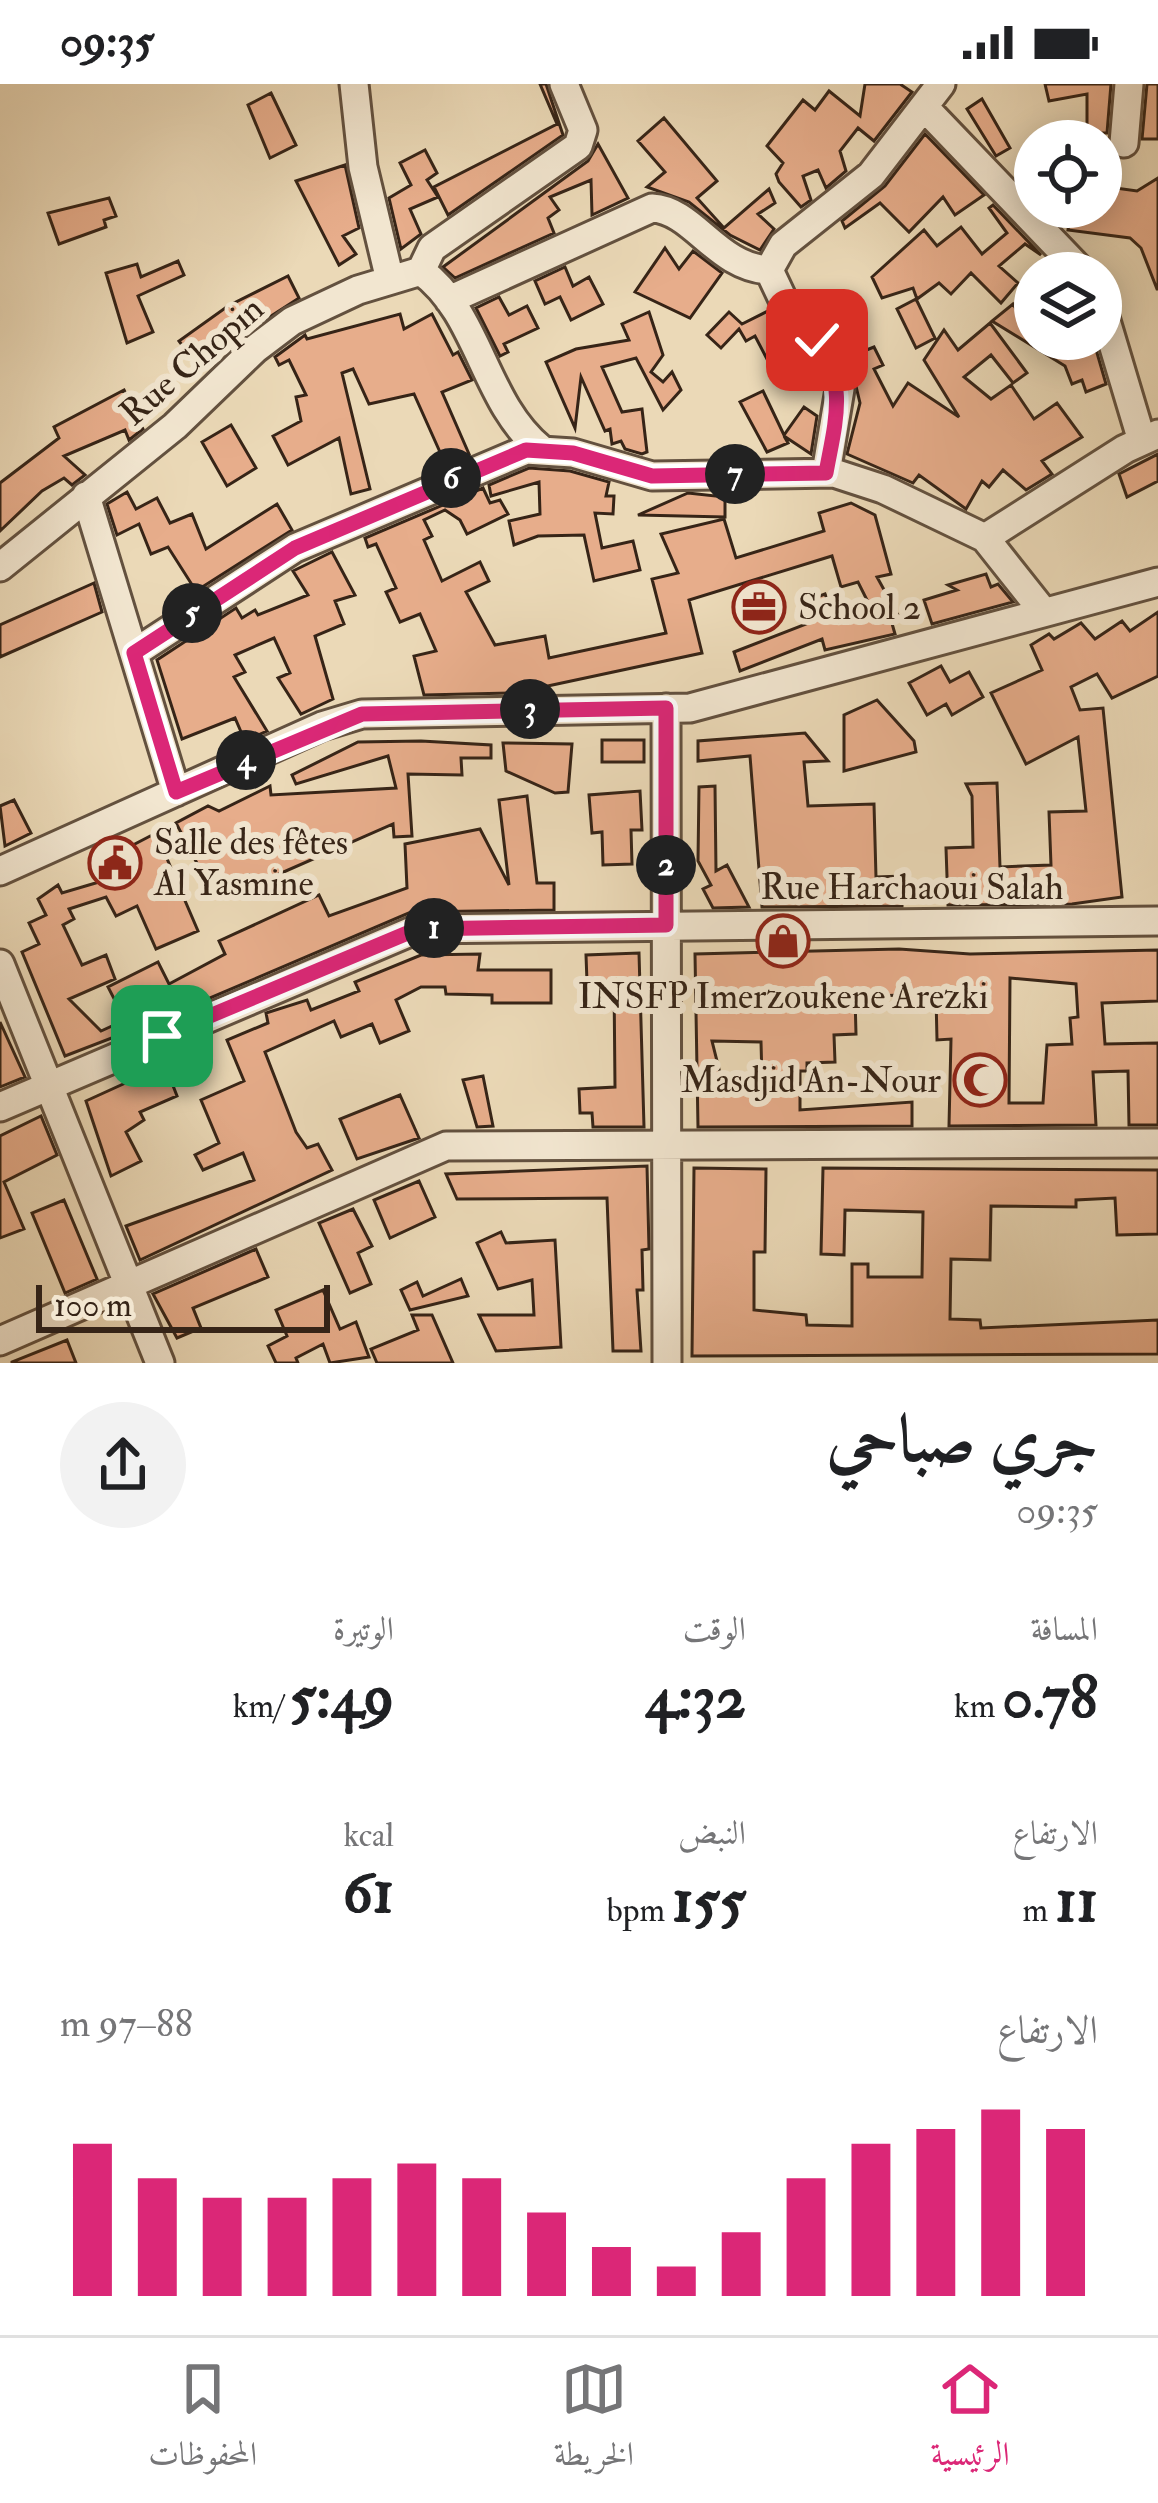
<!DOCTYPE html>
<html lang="ar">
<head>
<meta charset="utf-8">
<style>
  :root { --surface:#fff; --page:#f2f2f2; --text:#202124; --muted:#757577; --line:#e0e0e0; --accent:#db2777 }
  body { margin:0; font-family:"IM FELL Double Pica",Amiri,serif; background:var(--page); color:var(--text); direction:rtl; height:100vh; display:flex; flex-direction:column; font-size:45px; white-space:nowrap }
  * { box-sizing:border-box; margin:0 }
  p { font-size:39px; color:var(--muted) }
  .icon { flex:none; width:66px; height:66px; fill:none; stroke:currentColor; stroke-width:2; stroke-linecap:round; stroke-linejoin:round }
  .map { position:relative; height:1279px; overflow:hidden; direction:ltr }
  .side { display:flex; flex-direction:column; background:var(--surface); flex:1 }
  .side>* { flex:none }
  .buttons { position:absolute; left:1014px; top:36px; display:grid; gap:24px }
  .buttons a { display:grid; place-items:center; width:108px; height:108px; border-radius:50%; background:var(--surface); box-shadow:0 6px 30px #0003; font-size:60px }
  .scale { position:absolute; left:36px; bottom:30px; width:294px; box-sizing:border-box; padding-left:12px; border:6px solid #362417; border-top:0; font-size:33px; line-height:42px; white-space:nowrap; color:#362417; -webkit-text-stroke:9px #f2e6d0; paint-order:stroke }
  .pin { position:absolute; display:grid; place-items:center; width:102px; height:102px; color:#fff; margin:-51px; border-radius:24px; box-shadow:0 6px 18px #0006 }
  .km { position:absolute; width:60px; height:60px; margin:-30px; border-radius:50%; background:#222; color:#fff; font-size:33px; line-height:60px; text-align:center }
  .round { display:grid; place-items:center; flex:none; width:126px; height:126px; border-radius:63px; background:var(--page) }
  .summary { display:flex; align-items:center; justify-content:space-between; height:204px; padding:0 60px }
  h1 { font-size:66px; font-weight:800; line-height:90px }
  .metrics { display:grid; grid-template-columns:repeat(3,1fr); gap:18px; height:204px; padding:12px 60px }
  .metrics div { display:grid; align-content:center }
  .metrics b { font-size:60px; font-weight:800 }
  .metrics small { font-size:33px; font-weight:400 }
  .metrics p { font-size:33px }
  .chart { height:336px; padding:24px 60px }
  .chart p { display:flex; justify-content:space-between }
  .chart svg { width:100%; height:216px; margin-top:12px; stroke:var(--accent); stroke-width:6 }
  .status { display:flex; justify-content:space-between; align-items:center; height:84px; padding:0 60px; background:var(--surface); direction:ltr }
  .status svg { height:33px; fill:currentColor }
  .tabs { display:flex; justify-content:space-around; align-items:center; height:168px; border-top:3px solid var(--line); background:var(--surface); font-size:33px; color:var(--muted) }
  .tabs a { display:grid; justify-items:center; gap:6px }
  .tabs .on { color:var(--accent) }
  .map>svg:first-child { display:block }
</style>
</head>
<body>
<div class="status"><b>09:35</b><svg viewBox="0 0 49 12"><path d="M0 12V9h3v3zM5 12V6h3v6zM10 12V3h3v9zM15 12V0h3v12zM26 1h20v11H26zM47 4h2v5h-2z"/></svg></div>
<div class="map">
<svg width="1158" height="1279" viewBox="0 0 1158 1279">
  <rect width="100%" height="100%" fill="#ebd9b7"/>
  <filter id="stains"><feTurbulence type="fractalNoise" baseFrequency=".00167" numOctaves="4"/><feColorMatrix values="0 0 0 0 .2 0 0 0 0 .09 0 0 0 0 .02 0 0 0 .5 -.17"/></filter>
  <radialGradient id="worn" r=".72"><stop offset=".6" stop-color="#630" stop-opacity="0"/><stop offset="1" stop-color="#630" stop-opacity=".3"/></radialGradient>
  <path fill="#e7ad8b" stroke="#362417" stroke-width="3" fill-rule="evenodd" d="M540 0H546L563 51 448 131 434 103 557 40Z
    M865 0H900L912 8 874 57 858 44 840 67 846 87 826 104 818 86 803 92 811 116 801 123 779 98 776 90 783 79 767 62 803 16 815 26 829 7 860 32Z
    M1045 0H1111L1107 49H1087V10L1049 17Z
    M1147 0H1158V55H1142Z
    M271 9 296 61 270 74 248 21Z
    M982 15 1010 64 996 72 967 25Z
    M664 34 717 97 697 114 724 144 769 105 775 119 758 130 774 145 760 166 730 151 689 118 647 103 665 88 638 57Z
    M925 50 984 111 955 131 943 113 909 148 880 119 845 144 842 137 885 102Z
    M598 60 628 114 592 131 591 96 550 113 559 126 548 134 554 149 455 194 443 183 588 77Z
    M425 66 437 89 427 96 438 113 410 125 421 150 401 165 389 114 411 101 400 79Z
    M345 81 359 144 343 152 356 170 339 181 296 97Z
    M1158 94V205H1157L1141 164 1130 154 1068 146 1071 123H1101V102L1137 107Z
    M109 114 116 132 104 136 106 143 59 160 48 129Z
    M993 121 1041 171 1025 160 999 182 1018 199 1001 219 971 189 951 210 939 199 917 215 913 204 882 214 872 193 924 146 937 162 961 143 982 170 1007 149 989 124Z
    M665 164 679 185 693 167 722 189 690 234 635 208Z
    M178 177 184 191 138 212 153 248 127 259 106 189 137 180 141 193Z
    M565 183 573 202 589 193 603 220 571 236 560 213 545 220 535 197Z
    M288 192 299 214 251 245 246 236 194 277 179 257 228 222Z
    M499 213 509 231 527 222 538 244 504 260 508 268 500 272 476 224Z
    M916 215 935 254 916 264 897 225Z
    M1013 220 1026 241 1035 233V255H1093L1106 300 1086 308 1082 296 1072 300 1065 282 992 237Z
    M768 227 795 263 768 277 755 252 746 257 739 245 721 264 707 251 729 228 742 240Z
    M649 228 663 271 651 288 663 298 672 288 681 306 663 326 636 274 602 283 622 328 642 325 647 368 642 370 625 365 621 357 612 360 610 345 605 347 581 293 575 344 546 278 576 265 629 256 622 240Z
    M400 230 404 245 432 230 453 271 458 268 472 296 442 308 469 370 444 377 414 310 369 320 353 285 342 289 370 405 351 410 339 354 288 381 273 352 301 337 296 313 306 311 289 276 279 281 275 273 305 251 307 255Z
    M990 239 1027 289 1013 299 991 271 964 293 991 315 1011 301 1034 335 1057 319 1082 353 1042 377 1052 390 1026 406 1003 386 989 403 982 397 966 425 919 391 913 399 847 370 860 319 849 273 874 263 883 281 874 285 893 322 908 299 959 333 924 276 944 246 958 266Z
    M124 306 143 345 129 356 125 346 64 372 85 391 72 401 64 394 42 407 0 447V399L59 354 54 343Z
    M763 307 784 351 804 323 817 332 811 370 784 352 788 359 767 368 740 318Z
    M231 341 256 384 227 402 202 358Z
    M1158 370V397L1127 413 1119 390Z
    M529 384 570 387 609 398 606 412H614L613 430 595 429 602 464 633 457 640 486 594 497 584 451 538 452 514 461 509 437 540 430 539 398 491 412 489 401Z
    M483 404 490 419 500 416 508 430 467 450 460 436 445 426 424 436 432 452 424 456 442 497 480 478 489 497 466 508 495 561 545 552 549 574 666 549 652 495 678 489 661 450 724 435 736 474 824 447 819 429 851 419 875 431 891 490 877 493 899 533 891 536 895 550 825 566 822 555 740 587 734 568 814 537 806 517 825 510 836 539 871 524 858 498 841 503 832 472 689 516 702 569 515 609 424 611 414 572 436 567 420 530 400 538 386 508 396 504 376 460 368 463 365 454Z
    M127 408 136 425 157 414 170 439 192 430 206 465 277 420 292 446 196 507 168 463 151 470 139 440 117 451 107 420Z
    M688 409 725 413V433L638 431Z
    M332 468 355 511 335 517 344 540 315 552 333 615 301 630 278 594 290 589 274 554 235 571 245 588 234 593 267 647 245 657 235 634 182 655 157 576 236 524 242 534 255 526 258 531 308 511 293 487Z
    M986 490 991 503 998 500 1013 518 932 540 924 516 957 506 948 501Z
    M94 499 102 528 0 573V541Z
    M1158 528V592L1112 614 1097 590 1071 603 1080 626 1103 624 1122 813 1072 820 948 821 946 764 973 763 972 712 966 700 997 699 1000 783 1051 781 1049 728 1086 727 1078 653 1026 680 991 609 1042 586 1031 561 1049 550 1054 555 1081 539 1095 555 1122 537 1130 547Z
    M941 582 950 598 969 588 983 613 952 631 946 620 927 631 909 599Z
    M877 616 914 657 916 668 844 687V631Z
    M805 649 828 677 804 678 808 722 874 720 876 793 902 792V822L762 823 750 672 698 677V657Z
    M602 656H644V678H602Z
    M421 657 491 661V674H461L462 691 408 690 412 752 394 753 393 740 254 801 249 791 213 810 176 739 208 722 219 727 270 702 271 711 396 704 388 672 296 700 292 691 358 658Z
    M503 659 572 660 568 708 555 709 506 687Z
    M715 702 716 787 727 781 749 823 713 824 703 805 711 801 698 777 699 703Z
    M640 707 642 746H631L632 780 603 781 602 748 592 749 589 711Z
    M527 712 537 799H554V826L411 828 203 917 200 911 156 937 65 972 22 868 39 860 29 839 46 831 38 815 58 801 62 809 99 798 91 783 156 749 198 847 156 865 137 822 116 832 106 813 69 825 74 835 63 841 82 881 106 871 115 895 69 915 101 947 125 936 108 903 158 878 169 900 225 870 219 857 319 811 329 832 407 804 405 760 480 745 509 801 499 716Z
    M14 716 31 749 5 762 0 722Z
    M899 865 970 870 1158 866V917L1102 919 1105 960 1158 959V1041H1129L1128 987 1093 988 1096 1041 949 1042 951 955 937 956 936 913 900 911 855 913 856 950 834 951 835 978 807 979V987H800V1026L912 1018V1042L698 1043 695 870ZM1010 894 1076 900 1078 933 1070 934 1072 960 1047 961 1043 1019H1009ZM712 957 761 958 762 995 721 993Z
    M639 869 644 1043H593L592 1029H580L579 1005 615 1003 614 897 587 898 586 871Z
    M480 870 478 886H551V919H492V911L446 910 445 903H421L396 916 409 947 380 959 372 940 341 953 334 937 265 968 296 1048 307 1064 318 1060 332 1086 140 1176 126 1142 254 1096 243 1069 203 1086 195 1071 219 1059 201 1016 244 997 227 956 268 939 266 929 307 916 311 926 359 907 355 898 421 871Z
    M0 938 25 993 0 1003Z
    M165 981 177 1012 140 1028 144 1036 126 1048 141 1077 111 1092 86 1017Z
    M483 992 493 1042 477 1043 463 996Z
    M400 1011 419 1054 357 1075 340 1035Z
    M41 1032 57 1071 4 1098 24 1145 0 1154V1052Z
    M647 1082 649 1165 642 1166 643 1206H637L641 1267H613L607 1114 457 1115 446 1090Z
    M694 1084 766 1085 765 1168H754V1226L806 1231 807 1241 852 1242V1180H868V1193H922L923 1128 845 1126 844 1171 821 1170 823 1084 1158 1086V1150L1117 1151 1115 1114 1076 1116V1123L991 1122 990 1176 951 1175 950 1235 980 1236 981 1244 1158 1236V1270L692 1272Z
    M419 1097 435 1133 390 1154 374 1116Z
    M64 1116 97 1195 65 1209 32 1129Z
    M353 1125 372 1162 358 1169 371 1200 350 1209 319 1139Z
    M501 1148 506 1159 555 1156 561 1263 496 1267 479 1231H534L532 1196 498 1205 477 1159Z
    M256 1165 268 1193 193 1224 201 1244 177 1254 153 1210Z
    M461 1195 468 1212 410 1226 401 1206 417 1198 423 1212Z
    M323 1206 340 1245 356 1238 369 1273 330 1279 323 1260 296 1274 298 1279H276L268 1262 287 1252 276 1226Z
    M412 1231H432L453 1279H377L371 1265 418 1246Z
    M67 1256 76 1279H12V1278Z"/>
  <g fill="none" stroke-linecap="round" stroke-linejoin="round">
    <g stroke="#63513f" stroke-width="33">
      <path id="minor" d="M354 0 363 83 390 196
        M926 25 1083 189
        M1124 59 1129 0
        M421 187 432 164 578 62 583 46 564 0
        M421 187C480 230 483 318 541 365
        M449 216 652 124C694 126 716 183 769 186
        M1101 220 1142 357
        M826 389 840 305 832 278 817 256 794 239 769 186 783 161 871 91 941 0
        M86 412 176 708
        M985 454 1042 526
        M0 483 175 342 255 265 292 237 358 206 421 187
        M134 569 295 464 526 366 573 369 652 392 834 389 883 405 985 454 1125 365 1158 350
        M666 624 667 1279
        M0 787 322 642 362 630 690 624 1158 498
        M0 880 160 1279
        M0 1023 417 845 1158 837
        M0 1257 446 1062 1158 1059"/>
    </g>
    <use href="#minor" stroke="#f2e6d0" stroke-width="27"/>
  </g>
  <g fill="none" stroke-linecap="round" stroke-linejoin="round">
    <g stroke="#fff" stroke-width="24">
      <path id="route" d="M162 952 417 845 666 841V624L362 630 176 708 134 569 295 464 526 366 573 369 652 392 826 389C835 339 848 300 817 256"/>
    </g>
    <use href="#route" stroke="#db2777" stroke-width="15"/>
  </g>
  <defs>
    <g id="office-ring" transform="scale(2.7)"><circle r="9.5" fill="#f2e6d0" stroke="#8f2418" stroke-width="1.5"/><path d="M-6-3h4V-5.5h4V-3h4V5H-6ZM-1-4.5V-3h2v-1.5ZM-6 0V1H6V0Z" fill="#8f2418"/></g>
    <g id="civic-ring" transform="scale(2.7)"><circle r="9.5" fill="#f2e6d0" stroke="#8f2418" stroke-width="1.5"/><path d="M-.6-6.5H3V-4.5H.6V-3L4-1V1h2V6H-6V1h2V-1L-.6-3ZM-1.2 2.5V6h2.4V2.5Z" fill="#8f2418"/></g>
    <g id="shop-ring" transform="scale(2.7)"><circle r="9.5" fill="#f2e6d0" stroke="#8f2418" stroke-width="1.5"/><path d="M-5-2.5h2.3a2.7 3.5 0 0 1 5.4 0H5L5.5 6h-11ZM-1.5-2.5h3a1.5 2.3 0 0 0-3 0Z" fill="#8f2418"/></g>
    <g id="mosque-ring" transform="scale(2.7)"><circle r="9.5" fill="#f2e6d0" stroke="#8f2418" stroke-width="1.5"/><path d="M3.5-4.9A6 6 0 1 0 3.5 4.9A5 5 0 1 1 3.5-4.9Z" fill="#8f2418"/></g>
  </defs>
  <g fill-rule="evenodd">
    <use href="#office-ring" x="759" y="523"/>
    <use href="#civic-ring" x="115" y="779"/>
    <use href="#shop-ring" x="783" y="857"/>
    <use href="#mosque-ring" x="980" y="996"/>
  </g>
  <g text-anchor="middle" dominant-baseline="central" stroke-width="12" stroke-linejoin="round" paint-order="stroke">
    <g font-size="36" fill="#362417" stroke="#f2e6d0">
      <text transform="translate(192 277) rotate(-41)">Rue Chopin</text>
      <text x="912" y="803">Rue Harchaoui Salah</text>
    </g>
    <g font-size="36" fill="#362417" stroke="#f2e6d0" text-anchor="start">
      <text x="798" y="523">School 2</text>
      <text x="154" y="758">Salle des fêtes<tspan x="154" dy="41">Al Yasmine</tspan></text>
      <text x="783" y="912" text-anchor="middle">INSFP Imerzoukene Arezki</text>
      <text x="941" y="996" text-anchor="end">Masdjid An-Nour</text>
    </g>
  </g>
  <rect width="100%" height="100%" filter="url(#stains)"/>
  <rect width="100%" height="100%" fill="url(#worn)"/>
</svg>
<div class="buttons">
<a><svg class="icon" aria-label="locate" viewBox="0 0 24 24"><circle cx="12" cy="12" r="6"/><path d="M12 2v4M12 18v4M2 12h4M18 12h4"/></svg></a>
<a><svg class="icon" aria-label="layers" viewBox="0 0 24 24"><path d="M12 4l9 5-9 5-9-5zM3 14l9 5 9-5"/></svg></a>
</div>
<div class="scale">100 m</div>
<div class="pin" style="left:162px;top:952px;background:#1e9e55"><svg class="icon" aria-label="arrive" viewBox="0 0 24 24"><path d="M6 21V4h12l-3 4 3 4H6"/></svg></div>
<div class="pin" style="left:817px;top:256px;background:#d93025"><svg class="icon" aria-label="check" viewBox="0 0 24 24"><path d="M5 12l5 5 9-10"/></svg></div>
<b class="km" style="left:434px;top:844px">1</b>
<b class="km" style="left:666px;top:781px">2</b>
<b class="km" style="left:530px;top:625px">3</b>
<b class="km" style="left:246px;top:676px">4</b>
<b class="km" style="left:192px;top:529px">5</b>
<b class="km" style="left:451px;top:394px">6</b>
<b class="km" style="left:735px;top:390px">7</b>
</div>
<section class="side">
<div class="summary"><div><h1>جري صباحي</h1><p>09:35</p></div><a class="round"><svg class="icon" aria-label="share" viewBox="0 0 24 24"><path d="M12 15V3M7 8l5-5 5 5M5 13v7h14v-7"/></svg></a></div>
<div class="metrics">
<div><p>المسافة</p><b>0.78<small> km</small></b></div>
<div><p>الوقت</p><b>4:32</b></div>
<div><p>الوتيرة</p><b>5:49<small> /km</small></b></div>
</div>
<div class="metrics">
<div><p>الارتفاع</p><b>11<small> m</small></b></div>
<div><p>النبض</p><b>155<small> bpm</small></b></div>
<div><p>kcal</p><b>61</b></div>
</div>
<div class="chart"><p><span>الارتفاع</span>88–97 m</p>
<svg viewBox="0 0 160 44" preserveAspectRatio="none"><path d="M5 44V13M15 44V20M25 44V24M35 44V24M45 44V20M55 44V17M65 44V20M75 44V27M85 44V34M95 44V38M105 44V31M115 44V20M125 44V13M135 44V10M145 44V6M155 44V10"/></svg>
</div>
</section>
<nav class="tabs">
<a class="on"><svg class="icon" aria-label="home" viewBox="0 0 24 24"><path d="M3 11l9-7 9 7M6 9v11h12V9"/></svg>الرئيسية</a>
<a><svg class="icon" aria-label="map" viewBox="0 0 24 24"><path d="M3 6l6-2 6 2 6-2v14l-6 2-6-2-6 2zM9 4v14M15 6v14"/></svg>الخريطة</a>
<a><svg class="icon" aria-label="saved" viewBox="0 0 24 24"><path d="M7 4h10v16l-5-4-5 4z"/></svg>المحفوظات</a>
</nav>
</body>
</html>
